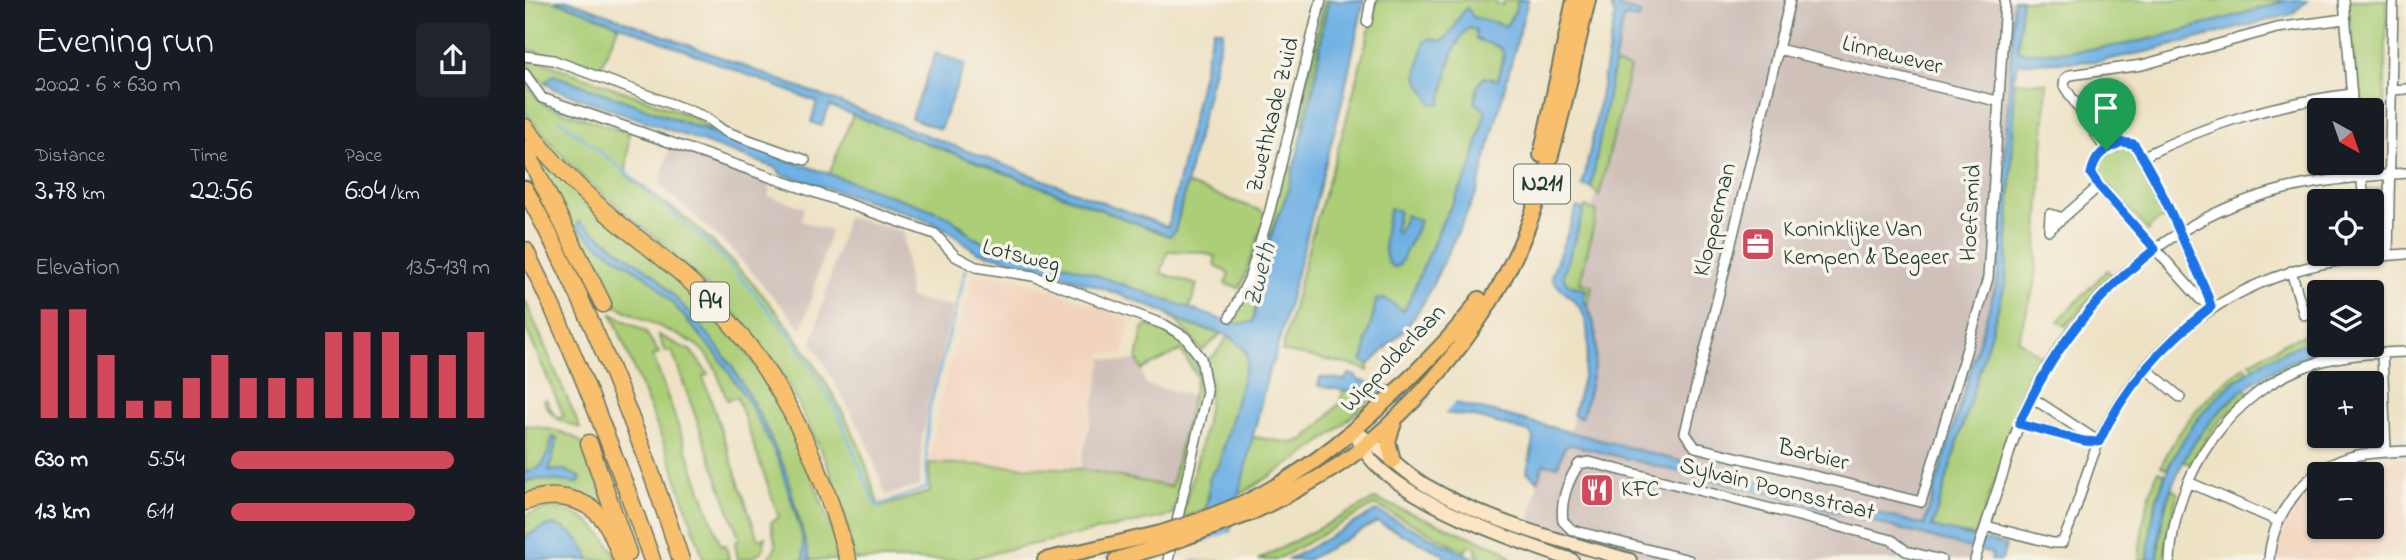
<!DOCTYPE html>
<html lang="en">
<head>
<meta charset="utf-8">
<style>
  :root { --surface:#171b24; --page:#20242c; --text:#f1f3f6; --muted:#9ea1a6; --accent:#d1495b }
  body { margin:0; font-family:"Indie Flower",sans-serif; background:var(--page); color:var(--text); height:100vh; display:flex; flex-direction:column; font-size:26px; white-space:nowrap }
  * { box-sizing:border-box; margin:0 }
  p { font-size:23px; color:var(--muted) }
  .icon { flex:none; width:38px; height:38px; fill:none; stroke:currentColor; stroke-width:2; stroke-linecap:round; stroke-linejoin:round }
  .map { position:relative; flex:1; overflow:hidden }
  .panel { display:flex; flex-direction:column; background:var(--surface); width:525px }
  .panel>* { flex:none }
  .needle { width:46px; rotate:140deg }
  .tools { position:absolute; left:1782px; top:98px; display:grid; gap:14px }
  .tools a { display:grid; place-items:center; width:77px; height:77px; border-radius:7px; background:var(--surface); box-shadow:0 2px 5px #0004; font-size:35px }
  .pin { position:absolute; display:grid; place-items:center; width:60px; height:60px; color:#fff; margin:-72px -30px; border-radius:50% 50% 50% 0; rotate:-45deg; box-shadow:0 0 7px #0007 }
  .pin .icon { rotate:45deg }
  .round { display:grid; place-items:center; flex:none; width:74px; height:74px; border-radius:7px; background:var(--page) }
  .headline { display:flex; align-items:center; justify-content:space-between; height:119px; padding:0 35px }
  h1 { font-size:38px; font-weight:600; line-height:52px }
  .stats { display:grid; grid-template-columns:repeat(3,1fr); gap:10px; height:119px; padding:7px 35px }
  .stats div { display:grid; align-content:center }
  .stats b { font-size:30px; font-weight:600 }
  .stats small { font-size:19px; font-weight:400 }
  .stats p { font-size:19px }
  .chart { height:196px; padding:14px 35px }
  .chart p { display:flex; justify-content:space-between }
  .chart svg { width:100%; height:126px; margin-top:7px; stroke:var(--accent); stroke-width:6 }
  ul { padding:0 35px; list-style:none; font-size:23px }
  li { display:grid; grid-template-columns:112px 84px 1fr; align-items:center; height:52px }
  li i { height:18px; border-radius:9px; background:var(--accent) }
  main { display:flex; flex:1; min-height:0 }
  .map>svg:first-child { display:block }
</style>
</head>
<body>
<main>
<section class="panel">
<div class="headline"><div><h1>Evening run</h1><p>20:02 · 6 × 630 m</p></div><a class="round"><svg class="icon" aria-label="share" viewBox="0 0 24 24"><path d="M12 15V3M7 8l5-5 5 5M5 13v7h14v-7"/></svg></a></div>
<div class="stats">
<div><p>Distance</p><b>3.78<small> km</small></b></div>
<div><p>Time</p><b>22:56</b></div>
<div><p>Pace</p><b>6:04<small> /km</small></b></div>
</div>
<div class="chart"><p><span>Elevation</span>135–139 m</p>
<svg viewBox="0 0 160 44" preserveAspectRatio="none"><path d="M5 44V6M15 44V6M25 44V22M35 44V38M45 44V38M55 44V30M65 44V22M75 44V30M85 44V30M95 44V30M105 44V14M115 44V14M125 44V14M135 44V22M145 44V22M155 44V14"/></svg>
</div>
<ul>
<li><b>630 m</b>5:54<i style="width:86%"></i></li>
<li><b>1.3 km</b>6:11<i style="width:71%"></i></li>
</ul>
</section>
<div class="map">
<svg width="1881" height="560" viewBox="0 0 1881 560">
  <rect width="100%" height="100%" fill="#f7f3e8"/>
  <filter id="ink" filterUnits="userSpaceOnUse"><feTurbulence type="fractalNoise" baseFrequency=".0143" numOctaves="2"/><feDisplacementMap in="SourceGraphic" scale="14" xChannelSelector="R" yChannelSelector="G"/><feConvolveMatrix kernelMatrix="1 2 1 2 8 2 1 2 1" color-interpolation-filters="sRGB"/></filter>
  <filter id="wash" filterUnits="userSpaceOnUse"><feTurbulence type="fractalNoise" baseFrequency=".00686" numOctaves="4" result="noise"/><feDisplacementMap in="SourceGraphic" scale="28" xChannelSelector="R" yChannelSelector="G"/><feGaussianBlur stdDeviation="1.57" result="paint"/><feColorMatrix in="noise" values="0 0 0 0 0 0 0 0 0 0 0 0 0 0 0 0 0 1.4 0 .05"/><feComposite in="paint" operator="in"/></filter>
  <g filter="url(#wash)">
    <rect width="100%" height="100%" fill="#eee2c5"/>
    <path fill="#f2d4be" d="M450 274 501 281 605 318 598 355 578 352 552 469 404 463 418 390Z
      M1881 459V537L1873 550 1826 560H1751L1749 553 1771 503 1794 481V527H1846V474H1807L1833 464Z"/>
    <path fill="#cfc0ba" d="M1093 0H1489L1473 278 1399 525 1260 487 1044 433 1065 353 1063 327 1056 307 1045 290 1074 183Z
      M145 147 247 183 243 196 279 207 276 221 306 231 277 329 206 249 134 184Z
      M322 217 378 231 385 298 428 307 397 436 394 486 361 495 341 440 287 342Z
      M578 358 599 362 612 359 621 385 668 395 646 487 555 469Z
      M1026 438 1047 445 1256 497 1447 550 1445 560H1132L1072 544 1005 520 1013 481Z"/>
    <path fill="#acce77" stroke="#668656" stroke-width="2" d="M0 0H26L95 23 73 72 0 48Z
      M852 0H969V3L978 5 979 0H993L990 11 981 26 948 17 942 8C932 15 932 30 923 38 910 49 903 59 892 73L894 83 916 102C922 77 924 46 944 28L951 30V39L970 45 979 50 973 80 954 83 949 102 960 110V113L946 169 917 223 882 305 878 311 869 305 851 300C850 313 846 322 843 334 839 345 844 348 837 361L844 365 843 371 831 366 757 351 786 238 819 129Z
      M1496 0H1761C1741 8 1719 13 1698 19 1626 41 1572 54 1496 52L1493 49Z
      M1822 0H1864L1862 1 1858 151 1856 154H1846V110H1835Z
      M4 60 17 62 167 116 189 133 40 79 21 81 22 84 11 77 1 63Z
      M1088 64 1105 68 1074 196 1066 187Z
      M0 81 12 98 21 106 104 133 101 174C122 193 148 207 169 225 237 286 294 358 332 442 341 462 347 486 354 507L405 492 404 463 555 469 646 487 672 377 656 350 617 370 612 359 618 329 623 325C654 335 671 352 677 384L648 515 480 550 441 560H330L315 500 302 464 269 394 249 362 214 318 138 244 55 175 6 120 0 112Z
      M1488 82 1522 83 1510 284 1493 340 1520 359 1499 400 1450 536 1407 528 1481 282 1489 114Z
      M328 115 644 236 650 231 662 184 737 211 741 216 717 284 714 288 700 284 704 274 689 264 691 257 676 252 643 251 636 273 672 285 664 309 495 249 459 243 446 236 436 225 304 174Z
      M0 135 193 313 261 406 318 560H242L251 547 246 522 254 517 212 397 202 400 191 370 183 356 171 344 81 301 0 143Z
      M1597 146H1605L1640 217 1627 225 1623 231 1572 172V165L1578 157Z
      M769 167 760 203 752 216 735 264V283L728 322 723 324 708 323 729 268 759 168Z
      M1857 188 1856 243 1850 244 1846 201H1844L1843 190Z
      M1060 207 1072 211 1055 283 1067 286 1063 306 1059 300 1061 290 1042 284 1038 276Z
      M1582 270 1587 275 1541 326 1533 321Z
      M0 300 55 428C37 423 26 417 18 400L21 399 28 413 33 418 39 416 0 326Z
      M639 312 662 324 696 334 677 351 655 325Z
      M87 314 120 331 134 353 128 356 196 546 201 545 204 560H179L147 464Z
      M1794 331V339L1761 351 1729 368 1725 362 1765 340Z
      M133 335 166 351 183 374 178 377 233 539 240 537 238 550 229 557 213 560 210 542 215 540 147 351 140 352Z
      M703 336C713 341 720 348 723 359L693 467C681 478 685 495 680 510L656 519C666 479 694 399 682 361L692 352Z
      M1817 345H1842V349L1792 359 1750 377 1747 369 1781 353Z
      M1720 366 1724 372C1688 399 1663 428 1642 469L1636 466C1657 421 1682 395 1720 366Z
      M1720 387 1724 393 1689 427 1665 464 1657 461 1683 423Z
      M818 390 847 397 812 430 780 454 713 496 727 437 767 443 778 440 795 425 815 403Z
      M0 425C20 429 44 430 59 445L90 529 76 512 0 499V481L11 479 54 483 56 478 39 470 24 471 32 439 28 437C21 455 23 470 0 472Z
      M1633 471 1640 474 1629 507 1623 560H1614C1616 530 1622 499 1633 471Z
      M1646 488 1653 493 1642 535 1640 560H1633L1637 519Z
      M850 499 977 549 988 560H962L951 555 952 548 943 545 941 551 850 505 751 560H733Z
      M25 508C58 510 79 531 93 560H65C50 530 30 512 0 538V515Z"/>
    <path fill="#89b168" stroke="#54774e" stroke-width="2" d="M799 0H804L800 16 790 83 780 126 771 122Z"/>
    <path fill="#6fb1e4" stroke="#47778c" stroke-width="2" d="M30 0H42L79 13 643 227 685 41 689 29 698 31 650 231 645 236 305 106 296 126 286 122 292 102Z
      M804 0H839L817 102 749 360 744 370 698 560H666L684 498V480L687 473 693 467 723 359 721 351 705 336 662 324 639 312 580 289 499 263 452 252 416 226 376 211 256 174 251 168 27 88 21 81 29 75 40 79 246 154 405 209 423 216 446 236 459 243 495 248 698 320 715 324 728 322 735 283V264L763 191 790 83 800 16Z
      M993 0H1003L952 192 899 302 881 328 844 365 837 361C844 348 839 345 843 334 846 322 850 312 851 300L860 299 878 311 882 305 917 223 946 169 960 113V110L949 102 954 83 959 77 973 80 979 57 976 48 951 39V30L944 28C924 46 922 77 916 102L914 104H907L898 87 894 83 892 73 899 42 905 38 916 41C931 34 930 17 942 8L948 17 981 26 990 11Z
      M1087 0H1095L1094 7 1115 13 1114 19 1099 17C1086 73 1077 131 1066 187L1057 186C1071 130 1078 74 1090 17L1087 9Z
      M1489 0H1496L1493 49 1496 52C1572 54 1626 41 1698 19 1719 13 1741 8 1761 0H1783L1767 14 1625 51 1576 61 1495 63 1492 66 1488 82 1489 114 1481 282 1407 527 1481 545 1477 560H1466L1467 554 1256 497 1047 445H1043L1039 448 1033 466 1018 464 1013 481 1002 472 1009 439 1004 432 950 417 904 411 827 392 793 386 795 377 820 380 824 374 831 376 833 380 965 411 1399 525 1473 278Z
      M411 53 440 64 415 129 386 118Z
      M1052 207 1059 210 1038 276 1042 284 1061 290 1059 300C1082 337 1067 376 1058 415L1055 418 1048 415C1056 386 1073 335 1055 308 1048 297 1030 287 1026 277Z
      M865 208 874 211 870 230 873 233 881 215 895 221 874 266 869 267 863 263C856 244 860 227 865 208Z
      M54 221 132 277 182 333 207 366 235 415 261 471 285 560H279L277 534 254 462 225 404 193 356 130 283 75 246 51 226Z
      M1794 339V345H1817C1714 364 1634 454 1633 560H1623C1626 456 1692 366 1794 339Z
      M28 437 32 439 24 471 39 470 55 477 54 483 11 479 0 481V472C22 470 22 455 28 437Z
      M851 511 953 560H921L918 554 852 522 782 560H763Z
      M27 525C48 529 57 541 65 560H0V538L14 529Z"/>
    <path fill="#eee2c5" d="M908 394 932 400 916 417 892 411Z
      M709 531 702 560H663L666 547Z"/>
    <g fill="none" stroke-linecap="round" stroke-linejoin="round">
      <path stroke="#6fb1e4" stroke-width="2.5" d="M35 120 119 187 197 256 270 341 313 413 351 506 402 488 401 441 405 407 441 270"/>
    </g>
  </g>
  <g filter="url(#ink)">
    <g fill="none" stroke-linecap="round" stroke-linejoin="round">
      <g stroke="#677767" stroke-width="12">
        <path id="street" d="M1265 0 1160 433 1170 447 1396 502 1463 278 1480 0
          M1819 0 1828 110
          M842 22 846 0
          M1253 49 1472 101
          M0 56 28 60 160 109 180 117 199 131 280 160
          M0 74 17 98 410 234 430 256 451 267 508 276 640 325 660 337 676 358 682 392 643 560
          M1866 90 1881 89
          M1597 142 1609 144C1630 177 1647 215 1663 252 1671 270 1682 288 1686 307L1675 299 1574 186 1566 174C1570 154 1579 151 1597 142Z
          M1581 150 1539 86 1540 79 1545 75 1617 65 1752 28 1819 19
          M1617 157C1688 122 1748 104 1827 94
          M1835 163 1839 201
          M1538 218 1525 214 1524 230 1574 186
          M1863 255 1868 0
          M1766 271 1779 315
          M705 317 724 279 745 210 796 0
          M1857 353 1861 452
          M1620 368 1655 397
          M1506 397 1574 442
          M1494 424 1559 441 1574 442
          M1663 482 1753 521
          M1461 526 1528 543H1537C1555 506 1561 464 1580 428 1620 352 1683 298 1766 272 1803 260 1842 257 1881 254
          M1164 560 1047 530 1038 521C1035 502 1043 480 1054 464L1064 462 1367 540 1381 551 1416 560
          M1450 560C1458 533 1467 506 1476 479 1485 452 1492 424 1505 399 1552 301 1640 223 1744 193 1789 180 1835 177 1881 173
          M1645 560C1649 473 1706 389 1791 363 1820 354 1851 353 1881 352
          M1744 560C1747 515 1778 472 1822 458 1840 452 1862 452 1881 451"/>
      </g>
      <g stroke="#677767" stroke-width="16">
        <path id="secondary" d="M830 431C856 447 876 471 902 486 964 522 1036 541 1105 560
          M834 441C857 496 993 542 1047 560"/>
      </g>
      <g stroke="#677767" stroke-width="18">
        <path id="primary" d="M1016 155 1049 0
          M868 461 863 441 869 423
          M723 501C787 470 837 425 888 375 911 351 936 327 954 299
          M726 513C764 494 803 475 836 449 907 391 970 312 1003 226 1031 153 1045 75 1063 0
          M520 560 636 533
          M591 560 637 546"/>
      </g>
      <g stroke="#677767" stroke-width="19">
        <path id="highway" d="M0 127C28 163 61 196 96 225 121 245 147 264 170 286 251 362 294 455 323 560
          M0 149 78 304
          M0 189C65 307 115 433 156 560
          M0 250C50 350 90 454 127 560
          M64 443 103 553
          M0 502C26 492 59 496 78 519 87 530 92 547 97 560"/>
      </g>
      <use href="#street" stroke="#fff" stroke-width="9"/>
      <use href="#secondary" stroke="#fce5c4" stroke-width="12"/>
      <use href="#primary" stroke="#f8bf6c" stroke-width="14"/>
      <use href="#highway" stroke="#f8bf6c" stroke-width="16"/>
      <g stroke="#677767" stroke-width="18" stroke-linecap="butt">
        <path id="primary-bridge" d="M636 533 673 521 723 501
          M637 546 726 513"/>
      </g>
      <use href="#primary-bridge" stroke="#f8bf6c" stroke-width="14"/>
    </g>
  </g>
  <g fill="none" stroke-linecap="round" stroke-linejoin="round" filter="url(#ink)">
    <g stroke="#fff" stroke-width="14">
      <path id="route" d="M1597 142 1609 144C1631 177 1647 215 1663 251 1671 270 1682 288 1686 307 1638 345 1600 386 1574 442L1559 441 1494 424C1526 351 1567 299 1630 249L1574 186 1566 174C1570 154 1579 150 1597 142Z"/>
    </g>
    <use href="#route" stroke="#1a73e8" stroke-width="9"/>
  </g>
  <defs>
    <g id="office-square" transform="scale(1.75)"><rect x="-9" y="-9" width="18" height="18" rx="4" fill="#d1495b" stroke="#f7f3e8"/><path d="M-6-3h4V-5.5h4V-3h4V5H-6ZM-1-4.5V-3h2v-1.5ZM-6 0V1H6V0Z" fill="#fff"/></g>
    <g id="restaurant-square" transform="scale(1.75)"><rect x="-9" y="-9" width="18" height="18" rx="4" fill="#d1495b" stroke="#f7f3e8"/><path d="M-5-6h1v4h1v-4h1v4h1v-4h1v5L-1.5 .5V6h-2V.5L-5-1ZM5-6V6H3V1.5H1.5Q1.5-4 5-6Z" fill="#fff"/></g>
  </defs>
  <g fill-rule="evenodd">
    <use href="#office-square" x="1233" y="244"/>
    <use href="#restaurant-square" x="1072" y="490"/>
  </g>
  <g text-anchor="middle" dominant-baseline="central" stroke-width="7" stroke-linejoin="round" paint-order="stroke">
    <g fill="#f7f3e8" stroke="#60746a" stroke-width="2">
      <rect x="989" y="164.5" width="56" height="39" rx="5"/>
      <rect x="166" y="282.5" width="38" height="39" rx="5"/>
    </g>
    <g font-size="23" font-weight="bold" fill="#1f3d34">
      <text x="1017" y="184">N211</text>
      <text x="185" y="302">A4</text>
    </g>
    <g font-size="24" fill="#1f3d34" stroke="#f7f3e8">
      <text transform="translate(1367 56) rotate(14)">Linnewever</text>
      <text transform="translate(749 115) rotate(-76)">Zwethkade Zuid</text>
      <text transform="translate(1447 213) rotate(-87)">Hoefsmid</text>
      <text transform="translate(1191 220) rotate(-76)">Klopperman</text>
      <text transform="translate(496 257) rotate(14)">Lotsweg</text>
      <text transform="translate(869 359) rotate(-46)">Wippolderlaan</text>
      <text transform="translate(1288 456) rotate(14)">Barbier</text>
      <text transform="translate(1252 490) rotate(14)">Sylvain Poonsstraat</text>
    </g>
    <g font-size="24" fill="#1f3d34" stroke="#f7f3e8" text-anchor="start">
      <text x="1258" y="230">Koninklijke Van<tspan x="1258" dy="28">Kempen &amp; Begeer</tspan></text>
      <text x="1096" y="490">KFC</text>
    </g>
    <g font-size="26" font-style="italic" fill="#335a60" stroke="#f7f3e8">
      <text transform="translate(736 275) rotate(-75)">Zweth</text>
    </g>
  </g>
</svg>
<div class="tools">
<a><svg class="needle" viewBox="-14 -14 28 28"><path d="M0-13l5 13h-10z" fill="#e53935"/><path d="M0 13l5-13h-10z" fill="#9ea1a6"/></svg></a>
<a><svg class="icon" aria-label="locate" viewBox="0 0 24 24"><circle cx="12" cy="12" r="6"/><path d="M12 2v4M12 18v4M2 12h4M18 12h4"/></svg></a>
<a><svg class="icon" aria-label="layers" viewBox="0 0 24 24"><path d="M12 4l9 5-9 5-9-5zM3 14l9 5 9-5"/></svg></a>
<a>+</a>
<a>−</a>
</div>
<div class="pin" style="left:1581px;top:150px;background:#1e9e55"><svg class="icon" aria-label="arrive" viewBox="0 0 24 24"><path d="M6 21V4h12l-3 4 3 4H6"/></svg></div>
</div>
</main>
</body>
</html>
